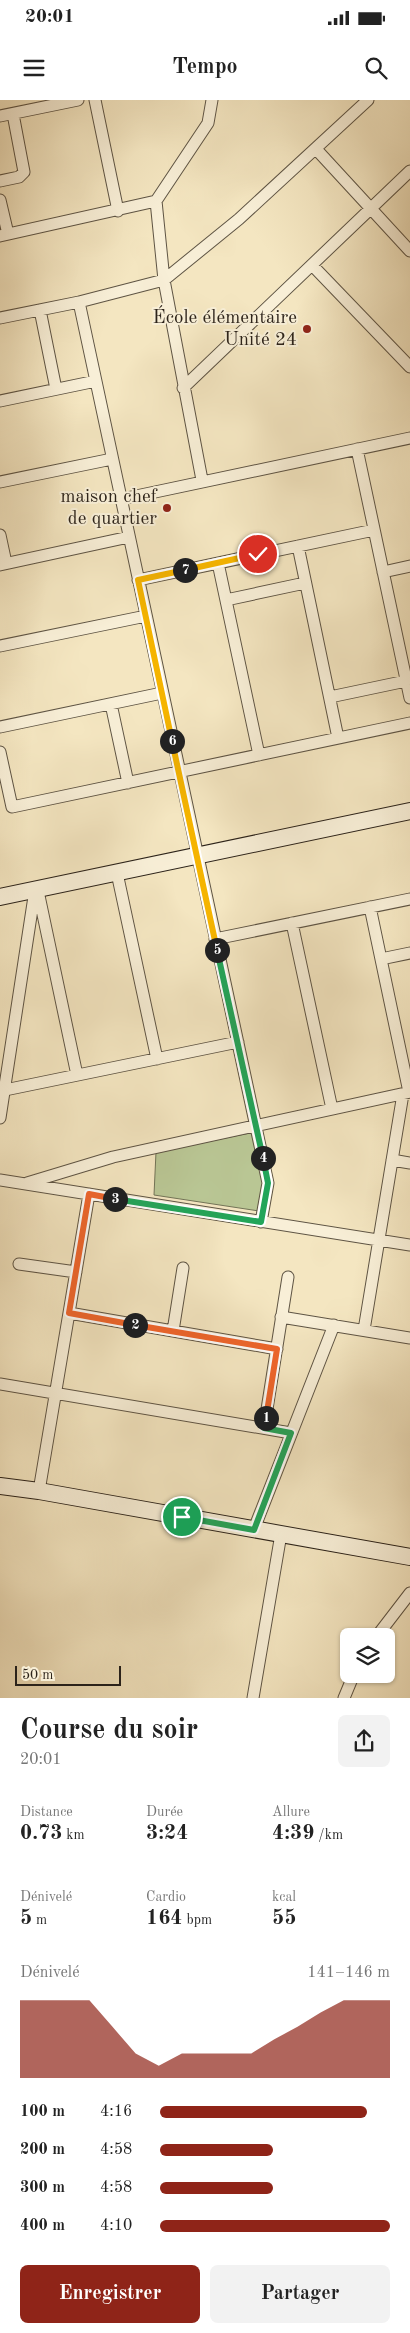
<!DOCTYPE html>
<html lang="fr">
<head>
<meta charset="utf-8">
<style>
  :root { --surface:#fff; --page:#f2f2f2; --text:#222; --muted:#767676; --accent:#8f2418 }
  body { margin:0; font-family:"Old Standard TT",serif; background:var(--page); color:var(--text); height:100vh; display:flex; flex-direction:column; font-size:19px; white-space:nowrap }
  * { box-sizing:border-box; margin:0 }
  p { font-size:16px; color:var(--muted) }
  .icon { flex:none; width:28px; height:28px; fill:none; stroke:currentColor; stroke-width:2; stroke-linecap:round; stroke-linejoin:round }
  .map { position:relative; height:1598px; overflow:hidden }
  .side { display:flex; flex-direction:column; background:var(--surface); flex:1 }
  .side>* { flex:none }
  .tools { position:absolute; left:340px; top:1528px; display:grid; gap:10px }
  .tools a { display:grid; place-items:center; width:55px; height:55px; border-radius:8px; background:var(--surface); box-shadow:0 1px 4px #0004; font-size:25px }
  .scale { position:absolute; left:15px; bottom:12px; width:106px; box-sizing:border-box; padding-left:5px; border:2px solid #2c231a; border-top:0; font-size:14px; line-height:18px; white-space:nowrap; color:#2c231a; -webkit-text-stroke:4px #f8efd7; paint-order:stroke }
  .pin { position:absolute; display:grid; place-items:center; width:42px; height:42px; color:#fff; margin:-21px; border:2px solid #fff; border-radius:50%; box-shadow:0 1px 5px #0007 }
  .km { position:absolute; width:25px; height:25px; margin:-12px; border-radius:50%; background:#222; color:#fff; font-size:14px; line-height:25px; text-align:center }
  .round { display:grid; place-items:center; flex:none; width:52px; height:52px; border-radius:8px; background:var(--page) }
  .summary { display:flex; align-items:center; justify-content:space-between; height:85px; padding:0 20px }
  h1 { font-size:28px; font-weight:800; line-height:38px }
  .stats { display:grid; grid-template-columns:repeat(3,1fr); gap:8px; height:85px; padding:5px 20px }
  .stats div { display:grid; align-content:center }
  .stats b { font-size:21px; font-weight:800 }
  .stats small { font-size:14px; font-weight:400 }
  .stats p { font-size:14px }
  .chart { height:140px; padding:10px 20px }
  .chart p { display:flex; justify-content:space-between }
  .chart svg { width:100%; height:90px; margin-top:5px; fill:var(--accent); opacity:.7 }
  .primary-button { display:flex; gap:10px; margin-top:auto; padding:10px 20px }
  .primary-button a { flex:1; height:58px; border-radius:8px; background:var(--accent); color:#fff; font-size:20px; font-weight:800; line-height:58px; text-align:center }
  .primary-button a+a { background:var(--page); color:var(--text) }
  ul { padding:0 20px; list-style:none; font-size:16px }
  li { display:grid; grid-template-columns:80px 60px 1fr; align-items:center; height:38px }
  li i { height:12px; border-radius:6px; background:var(--accent) }
  .status { display:flex; justify-content:space-between; align-items:center; height:35px; padding:0 25px; background:var(--surface); direction:ltr }
  .status svg { height:14px; fill:currentColor }
  header { display:flex; justify-content:space-between; align-items:center; height:65px; padding:0 20px; background:var(--surface); font-size:22px; font-weight:800 }
  .map>svg:first-child { display:block }
</style>
</head>
<body>
<div class="status"><b>20:01</b><svg viewBox="0 0 49 12"><path d="M0 12V9h3v3zM5 12V6h3v6zM10 12V3h3v9zM15 12V0h3v12zM26 1h20v11H26zM47 4h2v5h-2z"/></svg></div>
<header><svg class="icon" aria-label="menu" viewBox="0 0 24 24"><path d="M4 6h16M4 12h16M4 18h16"/></svg>Tempo<svg class="icon" aria-label="search" viewBox="0 0 24 24"><circle cx="10" cy="10" r="6"/><path d="M15 15l6 6"/></svg></header>
<div class="map">
<svg width="410" height="1598" viewBox="0 0 410 1598">
  <rect width="100%" height="100%" fill="#f4e6c1"/>
  <filter id="stains"><feTurbulence type="fractalNoise" baseFrequency=".004" numOctaves="4"/><feColorMatrix values="0 0 0 0 .2 0 0 0 0 .09 0 0 0 0 .02 0 0 0 .5 -.17"/></filter>
  <radialGradient id="worn" r=".72"><stop offset=".6" stop-color="#630" stop-opacity="0"/><stop offset="1" stop-color="#630" stop-opacity=".3"/></radialGradient>
  <path fill="#b9c694" stroke="#727457" d="M255 1032 264 1082 259 1111 154 1095 156 1052Z"/>
  <g fill="none" stroke-linecap="round" stroke-linejoin="round">
    <g stroke="#5e5444" stroke-width="13">
      <path id="street" d="M95 0 118 111
        M0 16 78 0
        M316 49 410 151
        M0 81 19 77 24 72 13 14
        M0 100 8 134
        M156 101 164 180 202 380
        M0 136 156 101 208 23 212 0
        M312 165 410 267
        M79 202 268 1083 261 1122
        M40 210 56 289
        M0 218 79 202 164 180 239 119 368 0
        M183 288 410 71
        M0 301 96 281
        M357 349 410 598
        M0 382 112 359
        M122 399 410 338
        M0 435 6 463
        M298 446 338 638
        M218 463 259 655
        M0 465 129 437
        M383 472 410 466
        M138 480 374 430
        M226 500 305 483
        M0 546 146 516
        M330 597 406 581
        M111 604 128 683
        M0 627 162 593
        M0 652 12 707 410 623
        M117 773 157 959
        M38 791 77 975
        M370 807 409 992
        M292 823 332 1009
        M215 839 410 799
        M381 859 410 853
        M5 990 238 942
        M0 1018 35 790
        M392 1060 410 1063
        M0 1080 410 1145
        M27 1083 113 1057 410 992
        M19 1164 76 1172
        M69 1213 277 1249
        M281 1217 410 1238
        M364 1230 403 994
        M173 1231 183 1168
        M0 1284 291 1333
        M264 1328 288 1177
        M39 1391 89 1094
        M254 1429 334 1225
        M377 1536 410 1493
        M253 1598 281 1434
        M344 1598 354 1574"/>
    </g>
    <g stroke="#2c231a" stroke-width="18">
      <path id="secondary" d="M0 797 410 711
        M0 1386 39 1391 410 1457"/>
    </g>
    <use href="#street" stroke="#f8efd7" stroke-width="11"/>
    <use href="#secondary" stroke="#f8efd7" stroke-width="16"/>
  </g>
  <g fill="none" stroke-linecap="round" stroke-linejoin="round">
    <g stroke="#fff" stroke-width="10">
      <path id="split-1" d="M182 1417 254 1430 291 1333 264 1328 266 1318"/>
    </g>
    <g stroke="#fff" stroke-width="10">
      <path id="split-2" d="M135 1225 277 1249 266 1318"/>
    </g>
    <g stroke="#fff" stroke-width="10">
      <path id="split-3" d="M115 1099 89 1094 69 1213 135 1225"/>
    </g>
    <g stroke="#fff" stroke-width="10">
      <path id="split-4" d="M115 1099 261 1122 268 1083 263 1058"/>
    </g>
    <g stroke="#fff" stroke-width="10">
      <path id="split-5" d="M217 850 263 1058"/>
    </g>
    <g stroke="#fff" stroke-width="10">
      <path id="split-6" d="M172 641 217 850"/>
    </g>
    <g stroke="#fff" stroke-width="10">
      <path id="split-7" d="M172 641 138 480 185 470"/>
    </g>
    <g stroke="#fff" stroke-width="10">
      <path id="split-8" d="M185 470 258 454"/>
    </g>
    <use href="#split-1" stroke="#22a559" stroke-width="6"/>
    <use href="#split-2" stroke="#f0652b" stroke-width="6"/>
    <use href="#split-3" stroke="#f0652b" stroke-width="6"/>
    <use href="#split-4" stroke="#22a559" stroke-width="6"/>
    <use href="#split-5" stroke="#22a559" stroke-width="6"/>
    <use href="#split-6" stroke="#f5b400" stroke-width="6"/>
    <use href="#split-7" stroke="#f5b400" stroke-width="6"/>
    <use href="#split-8" stroke="#f5b400" stroke-width="6"/>
  </g>
  <g fill="#8f2418" stroke="#f8efd7" stroke-width="2">
    <circle cx="307" cy="229" r="5"/>
    <circle cx="167" cy="408" r="5"/>
  </g>
  <g text-anchor="middle" dominant-baseline="central" stroke-width="4" stroke-linejoin="round" paint-order="stroke">
    <g font-size="19" fill="#2c231a" stroke="#f8efd7" text-anchor="end">
      <text x="297" y="218">École élémentaire<tspan x="297" dy="22">Unité 24</tspan></text>
      <text x="157" y="397">maison chef<tspan x="157" dy="22">de quartier</tspan></text>
    </g>
  </g>
  <rect width="100%" height="100%" filter="url(#stains)"/>
  <rect width="100%" height="100%" fill="url(#worn)"/>
</svg>
<div class="tools">
<a><svg class="icon" aria-label="layers" viewBox="0 0 24 24"><path d="M12 4l9 5-9 5-9-5zM3 14l9 5 9-5"/></svg></a>
</div>
<div class="scale">50 m</div>
<div class="pin" style="left:182px;top:1417px;background:#1e9e55"><svg class="icon" aria-label="arrive" viewBox="0 0 24 24"><path d="M6 21V4h12l-3 4 3 4H6"/></svg></div>
<div class="pin" style="left:258px;top:454px;background:#d93025"><svg class="icon" aria-label="check" viewBox="0 0 24 24"><path d="M5 12l5 5 9-10"/></svg></div>
<b class="km" style="left:266px;top:1318px">1</b>
<b class="km" style="left:135px;top:1225px">2</b>
<b class="km" style="left:115px;top:1099px">3</b>
<b class="km" style="left:263px;top:1058px">4</b>
<b class="km" style="left:217px;top:850px">5</b>
<b class="km" style="left:172px;top:641px">6</b>
<b class="km" style="left:185px;top:470px">7</b>
</div>
<section class="side">
<div class="summary"><div><h1>Course du soir</h1><p>20:01</p></div><a class="round"><svg class="icon" aria-label="share" viewBox="0 0 24 24"><path d="M12 15V3M7 8l5-5 5 5M5 13v7h14v-7"/></svg></a></div>
<div class="stats">
<div><p>Distance</p><b>0.73<small> km</small></b></div>
<div><p>Durée</p><b>3:24</b></div>
<div><p>Allure</p><b>4:39<small> /km</small></b></div>
</div>
<div class="stats">
<div><p>Dénivelé</p><b>5<small> m</small></b></div>
<div><p>Cardio</p><b>164<small> bpm</small></b></div>
<div><p>kcal</p><b>55</b></div>
</div>
<div class="chart"><p><span>Dénivelé</span>141–146 m</p>
<svg viewBox="0 0 160 44" preserveAspectRatio="none"><path d="M0 44V6L10 6L20 6L30 6L40 19L50 32L60 38L70 32L80 32L90 32L100 32L110 25L120 19L130 12L140 6L150 6L160 6V44z"/></svg>
</div>
<ul>
<li><b>100 m</b>4:16<i style="width:90%"></i></li>
<li><b>200 m</b>4:58<i style="width:49%"></i></li>
<li><b>300 m</b>4:58<i style="width:49%"></i></li>
<li><b>400 m</b>4:10<i style="width:100%"></i></li>
</ul>
<div class="primary-button"><a>Enregistrer</a><a>Partager</a></div>
</section>
</body>
</html>
